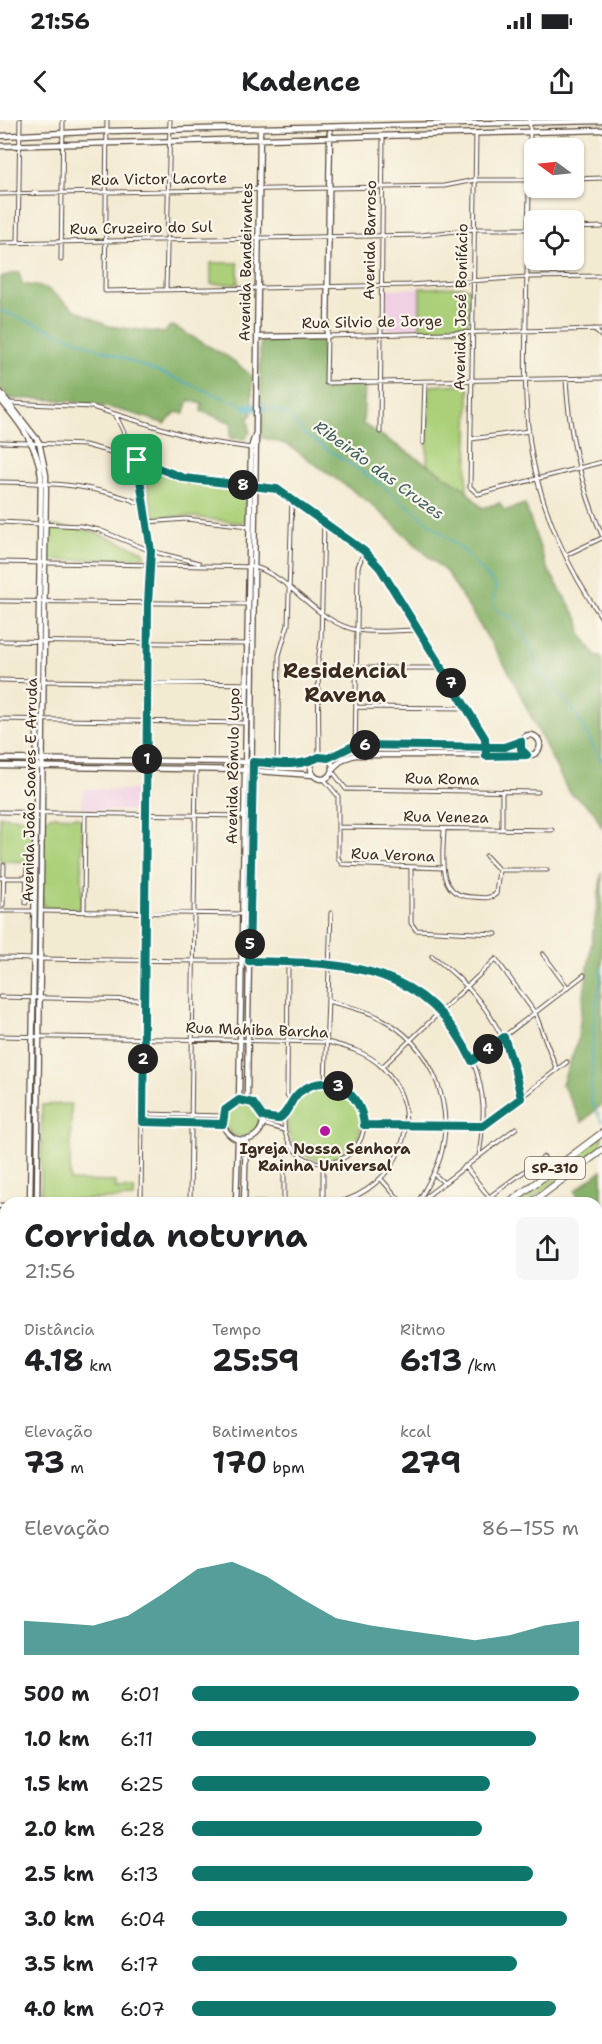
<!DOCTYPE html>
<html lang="pt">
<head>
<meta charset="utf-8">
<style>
  :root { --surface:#fff; --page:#f6f6f6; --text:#202124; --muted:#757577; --accent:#0f766e }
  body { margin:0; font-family:"Shantell Sans",sans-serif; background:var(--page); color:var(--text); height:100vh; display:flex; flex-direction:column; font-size:22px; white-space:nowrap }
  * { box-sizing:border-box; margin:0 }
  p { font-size:20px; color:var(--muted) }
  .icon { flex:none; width:33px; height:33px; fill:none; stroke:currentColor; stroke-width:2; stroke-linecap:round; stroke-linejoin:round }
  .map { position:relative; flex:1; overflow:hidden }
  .side { position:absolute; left:0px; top:1077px; width:603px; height:848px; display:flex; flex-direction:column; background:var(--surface); border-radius:18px 18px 0 0; box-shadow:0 2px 4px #0004 }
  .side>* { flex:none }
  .needle { width:39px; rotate:285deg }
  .buttons { position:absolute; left:524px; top:18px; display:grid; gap:12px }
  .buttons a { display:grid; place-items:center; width:60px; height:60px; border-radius:9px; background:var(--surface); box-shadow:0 2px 4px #0004; font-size:30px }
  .pin { position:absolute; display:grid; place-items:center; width:51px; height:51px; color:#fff; margin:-26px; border-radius:12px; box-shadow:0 3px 9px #0006 }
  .km { position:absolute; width:30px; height:30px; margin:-15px; border-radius:50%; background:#222; color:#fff; font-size:16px; line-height:30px; text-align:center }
  .round { display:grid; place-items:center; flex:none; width:63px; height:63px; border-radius:9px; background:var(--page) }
  .headline { display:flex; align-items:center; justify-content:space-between; height:102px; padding:0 24px }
  h1 { font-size:33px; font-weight:700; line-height:45px }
  .figures { display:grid; grid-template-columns:repeat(3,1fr); gap:9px; height:102px; padding:6px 24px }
  .figures div { display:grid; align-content:center }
  .figures b { font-size:30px; font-weight:700 }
  .figures small { font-size:16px; font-weight:400 }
  .figures p { font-size:16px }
  .chart { height:168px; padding:12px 24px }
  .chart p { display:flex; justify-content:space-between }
  .chart svg { width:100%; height:108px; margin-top:6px; fill:var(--accent); opacity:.7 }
  ul { padding:0 24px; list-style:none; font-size:20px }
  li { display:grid; grid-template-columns:96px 72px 1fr; align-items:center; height:45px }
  li i { height:15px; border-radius:8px; background:var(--accent) }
  .status { display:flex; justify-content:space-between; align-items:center; height:42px; padding:0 30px; background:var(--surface); direction:ltr }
  .status svg { height:16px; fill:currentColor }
  header { display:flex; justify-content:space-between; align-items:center; height:78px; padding:0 24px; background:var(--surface); font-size:27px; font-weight:700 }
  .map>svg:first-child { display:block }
</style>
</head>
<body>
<div class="status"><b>21:56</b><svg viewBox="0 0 49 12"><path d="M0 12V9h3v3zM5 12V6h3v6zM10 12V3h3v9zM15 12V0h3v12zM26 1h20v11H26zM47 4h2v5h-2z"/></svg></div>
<header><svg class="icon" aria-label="back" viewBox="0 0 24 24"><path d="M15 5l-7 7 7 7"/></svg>Kadence<svg class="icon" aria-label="share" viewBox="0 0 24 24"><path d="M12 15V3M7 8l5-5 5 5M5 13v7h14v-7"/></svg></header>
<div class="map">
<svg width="602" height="1924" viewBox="0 0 602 1924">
  <rect width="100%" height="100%" fill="#fbf7ec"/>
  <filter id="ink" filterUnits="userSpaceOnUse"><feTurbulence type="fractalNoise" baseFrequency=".0167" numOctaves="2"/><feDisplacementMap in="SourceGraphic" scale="12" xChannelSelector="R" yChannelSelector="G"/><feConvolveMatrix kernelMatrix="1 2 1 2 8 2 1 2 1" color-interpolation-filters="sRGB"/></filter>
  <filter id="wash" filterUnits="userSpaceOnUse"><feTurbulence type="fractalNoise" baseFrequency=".008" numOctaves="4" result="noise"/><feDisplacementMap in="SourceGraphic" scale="24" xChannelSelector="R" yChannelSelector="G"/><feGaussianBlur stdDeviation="1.35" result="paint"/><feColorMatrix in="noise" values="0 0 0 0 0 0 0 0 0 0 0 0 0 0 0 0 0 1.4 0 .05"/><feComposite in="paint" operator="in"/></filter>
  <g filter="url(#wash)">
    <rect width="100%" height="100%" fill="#f3ead2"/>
    <path fill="#f0d0e4" d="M420 168V210L385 209V169Z
      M83 669 143 670V691L82 690Z"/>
    <path fill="#cebed1" d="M6 1726V1881L0 1884V1730Z"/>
    <path fill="#abd079" stroke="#737d4c" stroke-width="1.5" d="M211 143H238V164H211Z
      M463 167 470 169 468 208 420 210V168Z
      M464 264 469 268 467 371 427 344 429 266Z
      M147 348 186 361 245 369 246 399 240 403 184 396 155 399 144 352Z
      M50 406 91 411 143 431 146 436 130 439 50 440 47 437V409Z
      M0 696 32 699V742L0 741Z
      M50 696 78 697 82 702V785L77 789 45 788 42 784 43 702Z
      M287 1003a37 37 0 1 1 74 0a37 37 0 1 1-74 0Z
      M225 1000a17 17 0 1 1 34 0a17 17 0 1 1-34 0Z
      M71 984 70 1061 116 1062V1069H134V1078L41 1081 42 985Z
      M602 1015V1026L527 1083H512Z
      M0 1303 6 1306V1414L0 1418Z
      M0 1490 6 1496V1726L0 1730Z
      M475 1919V1918L544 1919 543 1924H476Z"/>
    <path fill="#88b269" stroke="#626e44" stroke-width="1.5" d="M19 152 22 164 46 168 74 189 108 206 165 213 169 207 173 206 228 237 252 256V294L248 298 250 311 246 319 230 318 232 303 201 291 202 284 189 280 184 294 176 292 165 304C114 285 65 277 10 279L0 267V157Z
      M265 220H322V270L326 271 329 266H365L363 304 464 368 482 388 500 383 504 391 525 384 546 446 579 501 581 514 595 535 602 538V708L594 691 568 671 508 550 447 453 370 383 288 325 261 317 260 228 261 222Z
      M602 751V984L582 1002 562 964 577 923Z
      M602 1050V1661L597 1657V1083H580L575 1071Z
      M0 1209 6 1210V1306L0 1303Z
      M6 1885V1918L38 1919 37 1924H0V1888Z"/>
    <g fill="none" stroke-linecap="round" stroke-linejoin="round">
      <path stroke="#41aac1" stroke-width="1.5" d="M0 190 248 287
        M262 288 278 290 289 296 304 314 379 363 461 428 496 466 493 483 497 490 513 499 529 524 539 550 576 594 602 643
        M602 846 593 912 591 967V981L602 1002
        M0 1231 6 1233
        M597 1294 600 1289 602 1252
        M597 1548 602 1553"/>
      <path stroke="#41aac1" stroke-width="8" d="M248 287 262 288"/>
    </g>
  </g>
  <g filter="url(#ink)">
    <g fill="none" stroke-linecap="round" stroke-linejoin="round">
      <g stroke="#574739" stroke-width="5">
        <path id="street" d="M107 0 105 171 409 165 527 157 602 156
          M530 0C530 67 527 133 526 200 525 245 524 291 532 336 543 393 568 450 602 498
          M476 14 470 367 478 374 602 342
          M573 59 602 58
          M0 74 444 66 475 60H534
          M573 108 602 107
          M0 123 421 115 474 109H534
          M18 123 20 0
          M61 140 63 0
          M166 169 170 0
          M594 209 602 217
          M602 209 327 216 326 263 602 258
          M566 259C569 314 580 364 602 415
          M9 283 92 287 203 321 251 328
          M115 294 137 340 145 385 151 431 148 484 141 1081
          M380 312 383 17
          M471 319 529 311
          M0 322 85 325 111 332 184 358 217 364 266 365 277 369 373 439 485 618 486 635
          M423 323 425 262
          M0 362C55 363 93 364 145 385
          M0 402 81 406 99 410 151 431 199 443
          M147 402 186 399 249 406
          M566 435 602 418
          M0 442 255 447C293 459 317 503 357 510 375 513 398 510 417 510
          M0 481 247 484
          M0 521 247 524
          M357 548H442
          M0 560 37 561
          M44 561 253 564
          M356 587 467 588
          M0 599 245 603
          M355 635 358 447 364 431
          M319 637 318 540 321 521 324 402
          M277 652 279 535 288 505 292 379
          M333 652 346 669
          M324 659 338 676
          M346 669 538 672
          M502 672V709
          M338 676V738L342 744 443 748
          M0 692 244 696
          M339 707 552 710
          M444 709C443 735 435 777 473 777 482 778 490 779 496 774L499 750 486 736
          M411 748V803L416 810 496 814
          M499 750H547
          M0 758H34
          M26 783 27 745
          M3 785 4 745
          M0 791H34
          M41 791 243 794
          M84 791 85 694
          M543 834 568 868
          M432 836C481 872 511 917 521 978
          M0 838C68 840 136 840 205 841 258 841 315 837 368 849 430 865 479 922 483 986 484 1003 481 1019 479 1036
          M288 843 287 975 291 980
          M0 877 144 880
          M328 881C346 886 364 889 380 898 431 924 456 984 440 1038 435 1054 425 1068 418 1083
          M0 916 327 922C346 927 367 932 382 947 431 994 398 1069 336 1083H99
          M472 941 584 855
          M382 947 496 839 535 893 557 950
          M284 1003a40 40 0 1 1 80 0a40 40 0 1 1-80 0Z
          M325 963 331 793
          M144 994 223 996
          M263 997 278 999 284 996
          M143 1002 223 1004
          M263 1004 284 1010
          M365 1004 483 1006 567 942
          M465 1046 489 1077
          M434 1054 444 1063
          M382 1060 402 1083
          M190 1081 196 650
          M419 1082 516 1008
          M284 1083V1032L290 1025
          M323 1083V1044
          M481 1083 544 1037
          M597 1793 602 1737
          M560 1924 562 1918"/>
      </g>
      <g stroke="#574739" stroke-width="7">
        <path id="secondary" d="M0 16 107 11 602 1
          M0 26 602 10
          M257 217 327 216 330 12
          M0 272 39 322 46 355 37 1083
          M0 279C19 302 38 325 41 356L30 1083
          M520 625a10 10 0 1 1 20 0a10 10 0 1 1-20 0Z
          M311 648a11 11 0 1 1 22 0a11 11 0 1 1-22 0Z
          M328 638 355 625 504 627 521 620
          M0 639 312 643
          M0 646 245 650 313 655
          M333 648 343 639 355 635H527
          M223 1000a20 20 0 1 1 40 0a20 20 0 1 1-40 0Z
          M239 980 251 328 255 315
          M247 981 260 9
          M236 1083 238 1020
          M244 1083 246 1020
          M0 1086H6"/>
      </g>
      <g stroke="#574739" stroke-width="8">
        <path id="highway" d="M509 1083 602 1013
          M531 1083 602 1030
          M0 1433 6 1429
          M0 1448 6 1444"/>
      </g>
      <use href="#street" stroke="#fff" stroke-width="3"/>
      <use href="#secondary" stroke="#fff" stroke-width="4.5"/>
      <use href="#highway" stroke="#fff" stroke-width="6"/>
    </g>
  </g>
  <g fill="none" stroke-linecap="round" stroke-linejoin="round" filter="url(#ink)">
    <g stroke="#fff" stroke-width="12">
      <path id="route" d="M137 340 151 431 148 484 143 1002 223 1004 225 990 239 980 253 983 263 997 278 999C289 994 290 978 301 971 330 950 362 973 364 1005L483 1006 521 978 514 947 504 917 472 941C425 842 346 843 249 841L253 642C276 643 299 648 319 637L328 638 355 625 504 627 521 621V629L527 635 486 636 485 618 380 448 364 431 277 369 184 358 137 340"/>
    </g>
    <use href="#route" stroke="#0f766e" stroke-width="8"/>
  </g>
  <circle fill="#b5179e" stroke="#fbf7ec" stroke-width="2" cx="325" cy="1011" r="6"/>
  <g text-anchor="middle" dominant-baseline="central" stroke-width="4.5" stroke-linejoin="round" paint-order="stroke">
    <rect fill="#fbf7ec" stroke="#75685c" stroke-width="1.5" x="525" y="1037" width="60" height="22" rx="4.5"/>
    <g font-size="14" font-weight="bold" fill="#3b2a1e">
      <text x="555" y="1048">SP-310</text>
    </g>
    <g font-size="15" fill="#3b2a1e" stroke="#fbf7ec">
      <text transform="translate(159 59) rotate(-1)">Rua Victor Lacorte</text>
      <text transform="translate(141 108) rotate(-1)">Rua Cruzeiro do Sul</text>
      <text transform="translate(370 120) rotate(-89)">Avenida Barroso</text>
      <text transform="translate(246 142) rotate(-89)">Avenida Bandeirantes</text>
      <text transform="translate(461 187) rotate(-89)">Avenida José Bonifácio</text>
      <text transform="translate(372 202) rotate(-1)">Rua Silvio de Jorge</text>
      <text transform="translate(233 646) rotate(-89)">Avenida Rômulo Lupo</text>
      <text transform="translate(442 659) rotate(1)">Rua Roma</text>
      <text transform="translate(30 670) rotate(-89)">Avenida João Soares E Arruda</text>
      <text transform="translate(446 697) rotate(1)">Rua Veneza</text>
      <text transform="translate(393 735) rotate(2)">Rua Verona</text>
      <text transform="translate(257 910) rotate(2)">Rua Mahiba Barcha</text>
    </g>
    <g font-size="15" font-weight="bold" fill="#3b2a1e" stroke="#fbf7ec">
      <text x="325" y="1029">Igreja Nossa Senhora<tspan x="325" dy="17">Rainha Universal</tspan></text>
    </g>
    <g font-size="16" font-style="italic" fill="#3d5d5f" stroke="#fbf7ec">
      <text transform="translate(379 350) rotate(36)">Ribeirão das Cruzes</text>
    </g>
    <g font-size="21" font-weight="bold" fill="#3b2a1e" stroke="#fbf7ec">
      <text x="345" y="551">Residencial<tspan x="345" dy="24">Ravena</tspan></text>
    </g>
  </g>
</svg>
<div class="buttons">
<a><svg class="needle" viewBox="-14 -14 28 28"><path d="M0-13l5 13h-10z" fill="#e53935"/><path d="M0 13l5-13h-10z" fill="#757577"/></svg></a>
<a><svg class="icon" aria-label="locate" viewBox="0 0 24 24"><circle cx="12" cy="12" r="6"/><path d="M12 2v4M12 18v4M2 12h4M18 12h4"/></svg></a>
</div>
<div class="pin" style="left:137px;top:340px;background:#1e9e55"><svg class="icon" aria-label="arrive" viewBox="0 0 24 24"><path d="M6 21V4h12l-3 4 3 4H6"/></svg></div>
<b class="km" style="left:147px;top:639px">1</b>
<b class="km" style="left:143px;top:939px">2</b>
<b class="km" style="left:338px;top:966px">3</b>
<b class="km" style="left:488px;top:929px">4</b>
<b class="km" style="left:250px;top:824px">5</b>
<b class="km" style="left:365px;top:625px">6</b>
<b class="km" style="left:451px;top:563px">7</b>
<b class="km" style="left:243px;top:365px">8</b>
<section class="side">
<div class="headline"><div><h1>Corrida noturna</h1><p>21:56</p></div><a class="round"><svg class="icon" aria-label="share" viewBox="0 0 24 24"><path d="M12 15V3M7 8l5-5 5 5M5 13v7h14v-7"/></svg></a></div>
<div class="figures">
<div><p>Distância</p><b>4.18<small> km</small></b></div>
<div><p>Tempo</p><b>25:59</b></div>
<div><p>Ritmo</p><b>6:13<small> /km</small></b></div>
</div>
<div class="figures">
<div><p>Elevação</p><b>73<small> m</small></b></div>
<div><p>Batimentos</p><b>170<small> bpm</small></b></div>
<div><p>kcal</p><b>279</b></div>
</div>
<div class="chart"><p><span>Elevação</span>86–155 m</p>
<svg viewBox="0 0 160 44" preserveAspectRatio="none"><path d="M0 44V30L10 31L20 32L30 28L40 19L50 9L60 6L70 12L80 21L90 29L100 32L110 34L120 36L130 38L140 36L150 32L160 30V44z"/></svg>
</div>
<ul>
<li><b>500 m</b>6:01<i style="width:100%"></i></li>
<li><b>1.0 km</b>6:11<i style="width:89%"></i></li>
<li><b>1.5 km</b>6:25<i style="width:77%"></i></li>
<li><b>2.0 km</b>6:28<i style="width:75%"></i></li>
<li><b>2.5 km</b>6:13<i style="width:88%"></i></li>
<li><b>3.0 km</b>6:04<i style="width:97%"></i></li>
<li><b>3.5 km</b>6:17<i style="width:84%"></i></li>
<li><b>4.0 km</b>6:07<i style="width:94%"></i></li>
</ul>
</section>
</div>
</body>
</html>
